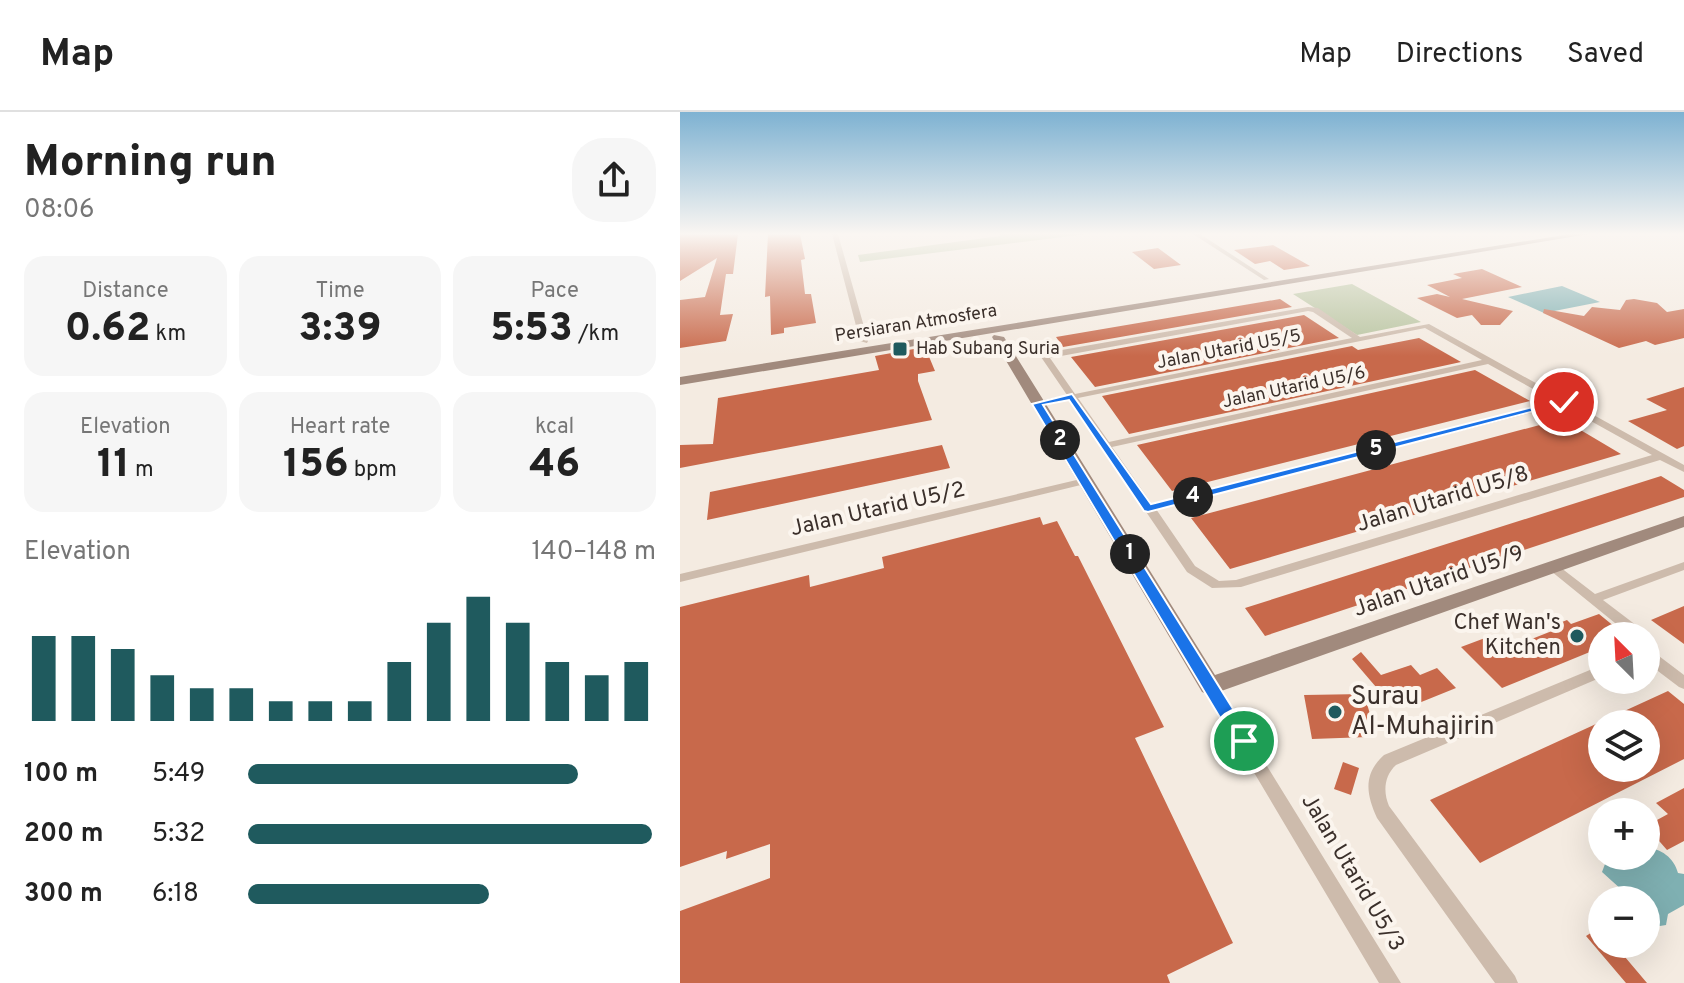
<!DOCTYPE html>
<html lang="en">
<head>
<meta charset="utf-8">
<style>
  :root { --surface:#fff; --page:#f6f6f6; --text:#222; --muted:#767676; --line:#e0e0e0; --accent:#1f5a5e }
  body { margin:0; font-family:Overpass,sans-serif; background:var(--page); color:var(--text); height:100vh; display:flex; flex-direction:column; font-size:30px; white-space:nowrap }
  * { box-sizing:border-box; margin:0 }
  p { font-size:26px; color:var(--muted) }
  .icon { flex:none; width:44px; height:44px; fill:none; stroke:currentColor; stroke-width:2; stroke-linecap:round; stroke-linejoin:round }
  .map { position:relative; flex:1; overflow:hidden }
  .drawer { display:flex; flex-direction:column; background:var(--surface); width:680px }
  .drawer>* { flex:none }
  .needle { width:52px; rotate:336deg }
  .controls { position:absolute; left:908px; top:510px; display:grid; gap:16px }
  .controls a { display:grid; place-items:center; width:72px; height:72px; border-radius:50%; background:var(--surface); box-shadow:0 8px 32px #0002; font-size:40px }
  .pin { position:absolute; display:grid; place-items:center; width:68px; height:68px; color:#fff; margin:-34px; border:4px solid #fff; border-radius:50%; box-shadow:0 2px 8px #0007 }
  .km { position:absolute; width:40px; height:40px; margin:-20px; border-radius:50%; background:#222; color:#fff; font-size:22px; line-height:40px; text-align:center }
  .round { display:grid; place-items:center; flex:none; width:84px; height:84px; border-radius:32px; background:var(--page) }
  .head { display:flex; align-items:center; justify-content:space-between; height:136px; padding:0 24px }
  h1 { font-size:44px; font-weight:800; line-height:60px }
  .metrics { display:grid; grid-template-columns:repeat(3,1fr); gap:12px; height:136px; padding:8px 24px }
  .metrics div { display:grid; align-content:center; border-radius:20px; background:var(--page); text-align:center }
  .metrics b { font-size:40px; font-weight:800 }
  .metrics small { font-size:22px; font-weight:400 }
  .metrics p { font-size:22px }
  .chart { height:224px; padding:16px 24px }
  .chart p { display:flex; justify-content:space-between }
  .chart svg { width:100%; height:144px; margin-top:8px; stroke:var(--accent); stroke-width:6 }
  ul { padding:0 24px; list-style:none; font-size:26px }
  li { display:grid; grid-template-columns:128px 96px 1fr; align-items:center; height:60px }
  li i { height:20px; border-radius:10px; background:var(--accent) }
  header { display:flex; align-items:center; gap:48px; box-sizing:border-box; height:112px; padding:0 40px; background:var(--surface); border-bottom:2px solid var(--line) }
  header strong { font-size:38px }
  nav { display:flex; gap:44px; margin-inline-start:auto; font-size:28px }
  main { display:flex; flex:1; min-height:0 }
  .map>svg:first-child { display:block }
</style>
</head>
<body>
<header>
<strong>Map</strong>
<nav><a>Map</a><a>Directions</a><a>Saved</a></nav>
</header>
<main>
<section class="drawer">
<div class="head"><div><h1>Morning run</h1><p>08:06</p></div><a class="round"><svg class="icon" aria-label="share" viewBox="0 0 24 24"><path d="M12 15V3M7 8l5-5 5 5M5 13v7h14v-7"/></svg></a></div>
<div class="metrics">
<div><p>Distance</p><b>0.62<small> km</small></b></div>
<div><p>Time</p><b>3:39</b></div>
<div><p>Pace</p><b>5:53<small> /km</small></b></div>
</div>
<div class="metrics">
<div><p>Elevation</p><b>11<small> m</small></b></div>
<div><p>Heart rate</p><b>156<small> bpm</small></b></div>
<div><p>kcal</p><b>46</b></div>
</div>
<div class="chart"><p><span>Elevation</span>140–148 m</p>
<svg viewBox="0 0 160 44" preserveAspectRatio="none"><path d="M5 44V18M15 44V18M25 44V22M35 44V30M45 44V34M55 44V34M65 44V38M75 44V38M85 44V38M95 44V26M105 44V14M115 44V6M125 44V14M135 44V26M145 44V30M155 44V26"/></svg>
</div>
<ul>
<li><b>100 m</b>5:49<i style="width:81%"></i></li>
<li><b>200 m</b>5:32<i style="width:99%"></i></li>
<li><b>300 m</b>6:18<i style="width:59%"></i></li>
</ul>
</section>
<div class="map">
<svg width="1004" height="871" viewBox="0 0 1004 871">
  <rect width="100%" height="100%" fill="#f4ebe1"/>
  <path fill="#b8c4a0" d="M319 122H407L180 150 178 143 320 124Z
    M672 172 741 210 677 223 613 182Z"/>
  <path fill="#7fb0b2" d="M882 174 920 190 864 201 828 185Z
    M966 736C981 736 994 746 998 761L1004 762V793L988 802 986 813 980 814 968 808 966 788H953L922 760 925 752C940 751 952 744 966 744Z"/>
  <path fill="#c8694b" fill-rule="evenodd" d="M0 122H58L53 162H46L40 203 53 202 46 229 0 236V188L25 185 37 146 0 169Z
    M88 122H120L125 147 121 148 125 182H131L136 211 104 216V221L91 223 90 184 85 185Z
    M593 133 630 154 604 158 590 149 575 152 554 138Z
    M478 136 501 153 474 157 452 140Z
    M802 157 842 175 782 187 833 199 820 213H801L792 203 777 206 737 186 757 182 770 185 747 173 782 166 773 162Z
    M600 187 612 195 383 235 376 225Z
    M954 187 977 191 987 200 1004 197V226L975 233 966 229 939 236 863 201 864 197 904 204 912 195 940 198 946 188Z
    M624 203 659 226 415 275 391 245Z
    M739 226 781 250 449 322 422 284 672 234 678 238Z
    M245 235 255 259 238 262V269L252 308 0 356V333L33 332 38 286 199 258 195 244Z
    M795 258 850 289 492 379 457 333Z
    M1004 275V334L997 337 948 309 987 298 966 287Z
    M882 307 941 342 550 457 511 406Z
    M262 333 270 356 27 408 30 380Z
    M981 364 1004 378V385L585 524 565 496Z
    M360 405 363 413 377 409 395 444H398L484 615 455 626 553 831 487 863 490 871H0V799L90 766V732L46 747 47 739 0 755V495L129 463 130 475 204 456 202 445Z
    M1004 494V532L971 508Z
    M919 502 946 524H922V535L822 576 781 535 805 526 812 532 831 525 839 532 877 517 872 514 887 508 891 512Z
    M681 540 701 563 731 553 740 563 757 556 776 576 729 595 720 585 708 589 672 547Z
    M988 579 1004 592V647L800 751 750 688ZM922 612H966V656H922Z
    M684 582 693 612 684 613 688 625 632 627 624 583Z
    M663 650 679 656 671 683 654 677Z
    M1004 676V729L987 738 966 714 988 702 976 691Z
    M922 814V832H934L967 871H946L906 824Z"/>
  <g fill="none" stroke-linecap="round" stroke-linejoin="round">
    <path fill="#cdbbac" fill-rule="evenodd" d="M152 122H158L188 229 187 231 180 229Z
      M513 122H520L589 167 584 168Z
      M628 195 638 196 680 225 749 212 1004 353V360L980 348 561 475 532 476 507 460 390 288 354 294V290L387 283 361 245 376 239ZM628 199 633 200 672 226 395 282 370 246ZM745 216 802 248 429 330 398 286ZM808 252 875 289 472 392 432 335ZM882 293 972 343 556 468 539 469 515 454 476 397Z
      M405 366 409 367 410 369 409 371 0 470V462Z
      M1004 450V458L923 488 965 520 967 524 966 526V524H951L866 455 872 451 876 452 915 482Z
      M966 537 971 538 1004 563V577L999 575 966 550Z
      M922 553V565L716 653C704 664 703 680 709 694L835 864 838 871H815L697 706C686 682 683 662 704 643Z
      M530 568 535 570 721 871H699L525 578 523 574 525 570Z"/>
    <path fill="#a18a7d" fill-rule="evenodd" d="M890 122H909L0 273V265Z
      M314 223 324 225 535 563 1004 404V415L530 583 522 580 312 225Z"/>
  </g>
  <linearGradient id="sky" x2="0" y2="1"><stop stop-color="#7eb2d2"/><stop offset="0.5" stop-color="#faf6f2"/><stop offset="1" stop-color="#faf6f2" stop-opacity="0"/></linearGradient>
  <rect width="1004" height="244" fill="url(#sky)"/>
  <path fill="#1a73e8" stroke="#fff" stroke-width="2" d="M392 282 471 392 884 287 889 290 468 400 464 399 389 288 363 293 570 624 572 629 564 636 557 634 352 292Z"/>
  <g fill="#1f5a5e" stroke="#fbf5ee" stroke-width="3">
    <rect x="212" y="229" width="16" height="16" rx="4"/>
    <circle cx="897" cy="524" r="8"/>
    <circle cx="655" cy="600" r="8"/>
  </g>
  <g text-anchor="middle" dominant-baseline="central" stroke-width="8" stroke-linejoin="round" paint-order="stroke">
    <g font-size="18" fill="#3b302b" stroke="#fbf5ee">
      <text transform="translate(236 212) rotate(-9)">Persiaran Atmosfera</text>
      <text transform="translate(549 238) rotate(-11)">Jalan Utarid U5/5</text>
      <text transform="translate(614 276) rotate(-12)">Jalan Utarid U5/6</text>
    </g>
    <g font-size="18" fill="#3b302b" stroke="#fbf5ee" text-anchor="start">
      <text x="236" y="237">Hab Subang Suria</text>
    </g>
    <g font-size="22" fill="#3b302b" stroke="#fbf5ee">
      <text transform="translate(763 388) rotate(-17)">Jalan Utarid U5/8</text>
      <text transform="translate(198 398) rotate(-13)">Jalan Utarid U5/2</text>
      <text transform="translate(759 470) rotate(-19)">Jalan Utarid U5/9</text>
      <text transform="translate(672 761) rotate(59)">Jalan Utarid U5/3</text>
    </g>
    <g font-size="22" fill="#3b302b" stroke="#fbf5ee" text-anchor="end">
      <text x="881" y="511">Chef Wan's<tspan x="881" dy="25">Kitchen</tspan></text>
    </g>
    <g font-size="26" fill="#3b302b" stroke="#fbf5ee" text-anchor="start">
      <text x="671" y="585">Surau<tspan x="671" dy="30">Al-Muhajirin</tspan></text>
    </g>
  </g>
</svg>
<div class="controls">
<a><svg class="needle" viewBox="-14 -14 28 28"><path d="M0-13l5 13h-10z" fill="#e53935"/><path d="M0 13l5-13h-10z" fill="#767676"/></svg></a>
<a><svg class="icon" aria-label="layers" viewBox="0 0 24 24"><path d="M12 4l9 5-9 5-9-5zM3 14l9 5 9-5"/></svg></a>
<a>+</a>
<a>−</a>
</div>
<div class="pin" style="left:564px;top:629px;background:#1e9e55"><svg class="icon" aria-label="arrive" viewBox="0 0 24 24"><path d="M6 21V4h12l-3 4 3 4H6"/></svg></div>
<div class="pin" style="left:884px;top:290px;background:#d93025"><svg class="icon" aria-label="check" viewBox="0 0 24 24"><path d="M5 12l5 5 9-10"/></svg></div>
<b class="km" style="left:450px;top:442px">1</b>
<b class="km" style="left:380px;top:328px">2</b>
<b class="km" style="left:513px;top:385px">4</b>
<b class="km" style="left:696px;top:338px">5</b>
</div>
</main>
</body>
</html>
